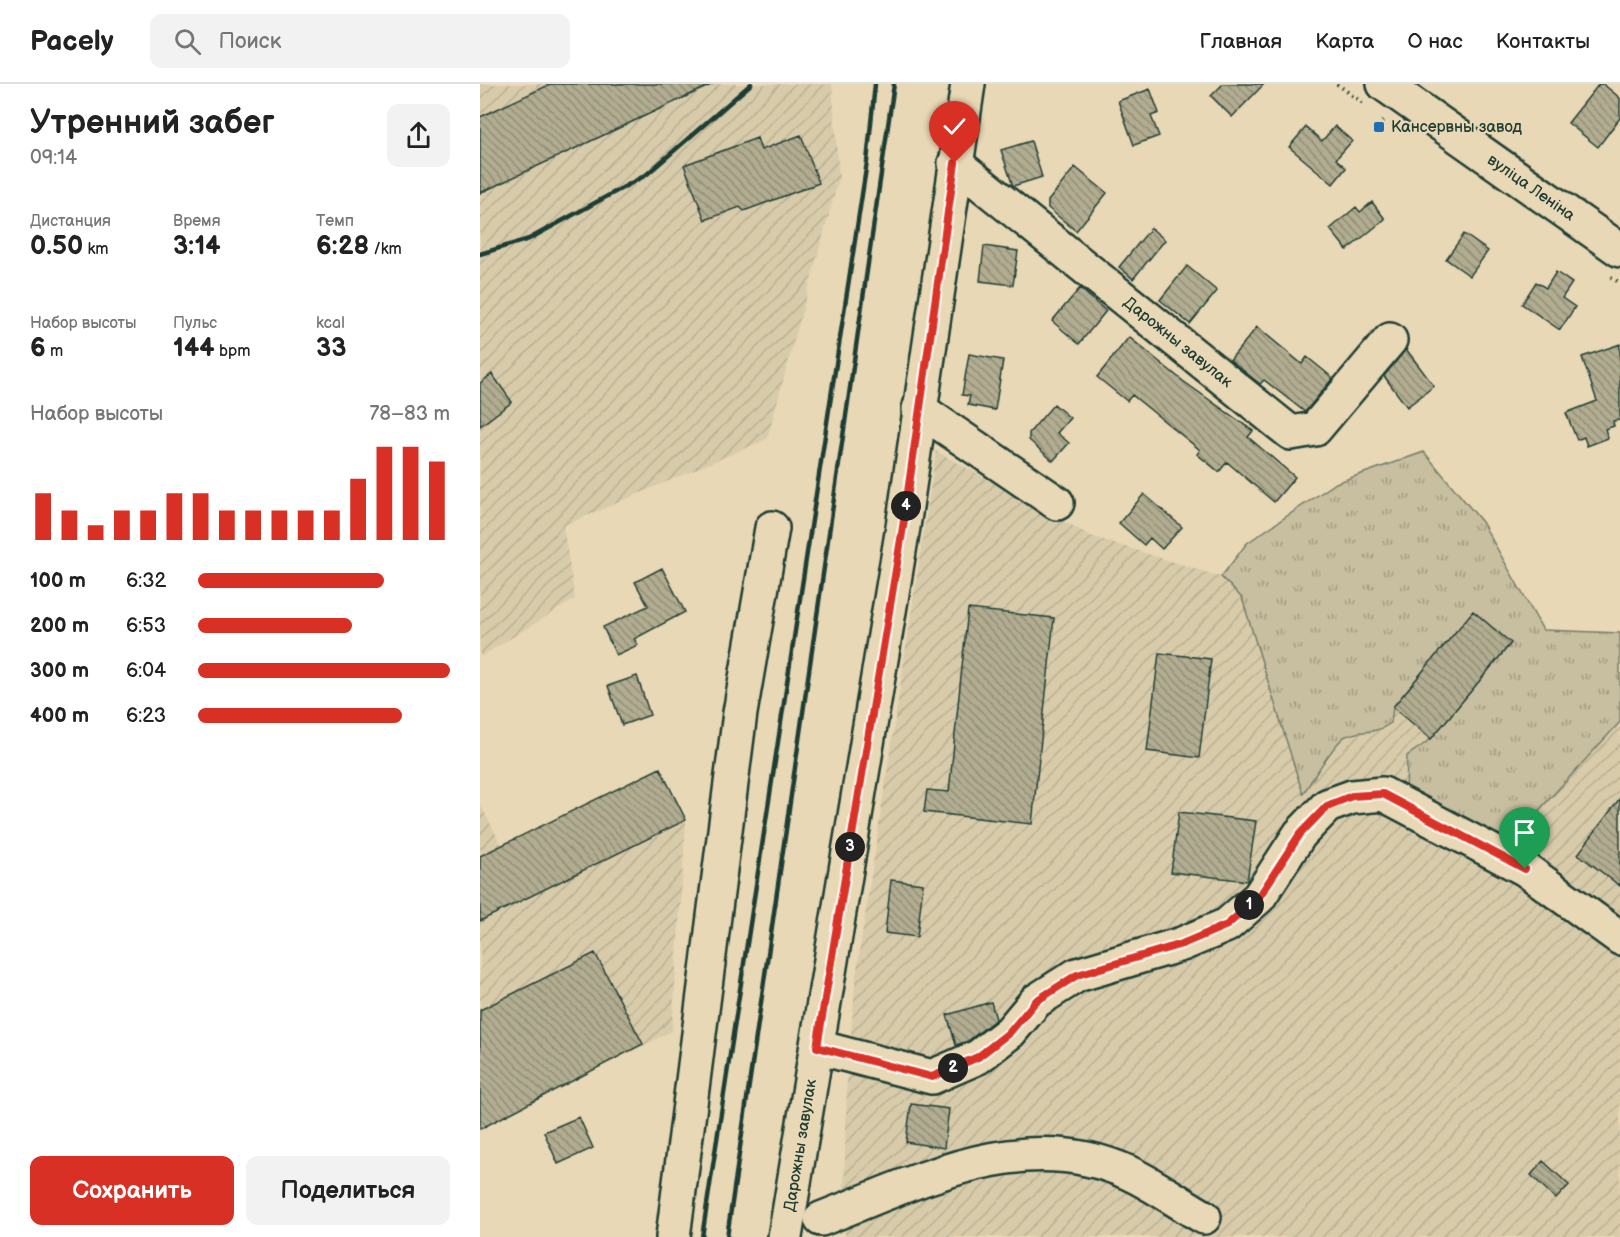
<!DOCTYPE html>
<html lang="ru">
<head>
<meta charset="utf-8">
<style>
  :root { --surface:#fff; --page:#f2f2f2; --text:#222; --muted:#767676; --line:#e0e0e0; --accent:#d93025 }
  body { margin:0; font-family:"Balsamiq Sans",sans-serif; background:var(--page); color:var(--text); height:100vh; display:flex; flex-direction:column; font-size:22px; white-space:nowrap }
  * { box-sizing:border-box; margin:0 }
  p { font-size:20px; color:var(--muted) }
  .icon { flex:none; width:33px; height:33px; fill:none; stroke:currentColor; stroke-width:2; stroke-linecap:round; stroke-linejoin:round }
  .map { position:relative; flex:1; overflow:hidden }
  .sheet { display:flex; flex-direction:column; background:var(--surface); width:480px }
  .sheet>* { flex:none }
  .pin { position:absolute; display:grid; place-items:center; width:51px; height:51px; color:#fff; margin:-62px -26px; border-radius:50% 50% 50% 0; rotate:-45deg; box-shadow:0 0 6px #0007 }
  .pin .icon { rotate:45deg }
  .km { position:absolute; width:30px; height:30px; margin:-15px; border-radius:50%; background:#222; color:#fff; font-size:16px; line-height:30px; text-align:center }
  .round { display:grid; place-items:center; flex:none; width:63px; height:63px; border-radius:12px; background:var(--page) }
  .head { display:flex; align-items:center; justify-content:space-between; height:102px; padding:0 30px }
  h1 { font-size:33px; font-weight:800; line-height:45px }
  .metrics { display:grid; grid-template-columns:repeat(3,1fr); gap:9px; height:102px; padding:6px 30px }
  .metrics div { display:grid; align-content:center }
  .metrics b { font-size:26px; font-weight:800 }
  .metrics small { font-size:16px; font-weight:400 }
  .metrics p { font-size:16px }
  .chart { height:168px; padding:12px 30px }
  .chart p { display:flex; justify-content:space-between }
  .chart svg { width:100%; height:108px; margin-top:6px; stroke:var(--accent); stroke-width:6 }
  .action { display:flex; gap:12px; margin-top:auto; padding:12px 30px }
  .action a { flex:1; height:69px; border-radius:12px; background:var(--accent); color:#fff; font-size:24px; font-weight:800; line-height:69px; text-align:center }
  .action a+a { background:var(--page); color:var(--text) }
  ul { padding:0 30px; list-style:none; font-size:20px }
  li { display:grid; grid-template-columns:96px 72px 1fr; align-items:center; height:45px }
  li i { height:15px; border-radius:8px; background:var(--accent) }
  header { display:flex; align-items:center; gap:36px; box-sizing:border-box; height:84px; padding:0 30px; background:var(--surface); border-bottom:2px solid var(--line) }
  header strong { font-size:28px }
  nav { display:flex; gap:33px; margin-inline-start:auto; font-size:21px }
  .search { width:420px; height:54px; background:var(--page); display:flex; align-items:center; gap:15px; box-sizing:border-box; padding:0 21px; border-radius:12px; color:var(--muted); font-size:22px }
  main { display:flex; flex:1; min-height:0 }
  .map>svg:first-child { display:block }
</style>
</head>
<body>
<header>
<strong>Pacely</strong>
<div class="search"><svg class="icon" aria-label="search" viewBox="0 0 24 24"><circle cx="10" cy="10" r="6"/><path d="M15 15l6 6"/></svg>Поиск</div>
<nav><a>Главная</a><a>Карта</a><a>О нас</a><a>Контакты</a></nav>
</header>
<main>
<section class="sheet">
<div class="head"><div><h1>Утренний забег</h1><p>09:14</p></div><a class="round"><svg class="icon" aria-label="share" viewBox="0 0 24 24"><path d="M12 15V3M7 8l5-5 5 5M5 13v7h14v-7"/></svg></a></div>
<div class="metrics">
<div><p>Дистанция</p><b>0.50<small> km</small></b></div>
<div><p>Время</p><b>3:14</b></div>
<div><p>Темп</p><b>6:28<small> /km</small></b></div>
</div>
<div class="metrics">
<div><p>Набор высоты</p><b>6<small> m</small></b></div>
<div><p>Пульс</p><b>144<small> bpm</small></b></div>
<div><p>kcal</p><b>33</b></div>
</div>
<div class="chart"><p><span>Набор высоты</span>78–83 m</p>
<svg viewBox="0 0 160 44" preserveAspectRatio="none"><path d="M5 44V25M15 44V32M25 44V38M35 44V32M45 44V32M55 44V25M65 44V25M75 44V32M85 44V32M95 44V32M105 44V32M115 44V32M125 44V19M135 44V6M145 44V6M155 44V12"/></svg>
</div>
<ul>
<li><b>100 m</b>6:32<i style="width:74%"></i></li>
<li><b>200 m</b>6:53<i style="width:61%"></i></li>
<li><b>300 m</b>6:04<i style="width:100%"></i></li>
<li><b>400 m</b>6:23<i style="width:81%"></i></li>
</ul>
<div class="action"><a>Сохранить</a><a>Поделиться</a></div>
</section>
<div class="map">
<svg width="1140" height="1153" viewBox="0 0 1140 1153">
  <defs>
    <pattern id="industrial-furrows" width="10" height="10" patternUnits="userSpaceOnUse" patternTransform="scale(1.5)"><rect width="10" height="10" fill="#d8cbaa"/><path d="M-1 1l2-2M0 10L10 0M9 11l2-2" fill="none" stroke="#b9af93"/></pattern>
    <pattern id="grass-tufts" width="24" height="20" patternUnits="userSpaceOnUse" patternTransform="scale(1.5)"><rect width="24" height="20" fill="#c8bfa0"/><path d="M3 7l-1-3M5 7V3M7 7l1-3M15 17l-1-3M17 17v-4M19 17l1-3" fill="none" stroke="#a29c83"/></pattern>
    <pattern id="building-back-hatch" width="6" height="6" patternUnits="userSpaceOnUse" patternTransform="scale(1.5)"><rect width="6" height="6" fill="#b2ad91"/><path d="M-1 5l2 2M0 0l6 6M5-1l2 2" fill="none" stroke="#908e77"/></pattern>
  </defs>
  <rect width="100%" height="100%" fill="#e9d8b5"/>
  <filter id="ink" filterUnits="userSpaceOnUse"><feTurbulence type="fractalNoise" baseFrequency=".0167" numOctaves="2"/><feDisplacementMap in="SourceGraphic" scale="12" xChannelSelector="R" yChannelSelector="G"/><feConvolveMatrix kernelMatrix="1 2 1 2 8 2 1 2 1" color-interpolation-filters="sRGB"/></filter>
  <g filter="url(#ink)">
    <path fill="url(#industrial-furrows)" d="M0 0H352L359 94 287 355 83 442 95 515 0 573Z
      M456 367 611 452 741 493 762 514 823 709 863 653 884 648 898 647 913 623 993 527 1031 559 951 655 936 663 1039 748 1140 638V1153H366L363 1144 367 996 376 891Z
      M180 684 206 736 192 947 0 1045V720L22 762Z"/>
    <path fill="url(#grass-tufts)" stroke="#747e6a" stroke-width="1.5" d="M944 368 1002 438 1063 546 1140 549V638L1039 748 1010 754 926 714 927 672 951 655 1031 559 993 528 913 623 911 639C894 651 884 645 866 652 855 657 831 698 823 710L762 514 741 493 767 459 856 399Z"/>
    <path fill="url(#building-back-hatch)" stroke="#1f3d34" stroke-width="1.5" d="M71 0H233L0 109V33Z
      M743 0H784L752 33 731 12Z
      M1119 0H1123L1140 14V34L1118 63 1088 39Z
      M670 5 679 29 671 32 679 52 654 61 638 17Z
      M855 42 872 57 856 75 866 84 853 100 809 63 826 43 842 57Z
      M321 51 339 99 264 127 260 123 225 136 204 81 277 54 281 66Z
      M551 57 562 93 533 102 521 66Z
      M595 83 627 109 596 147 568 124V117Z
      M892 118 905 135 867 166 850 145 876 123 880 128Z
      M671 144 685 156 653 195 639 183Z
      M984 150 1008 167 990 192 966 175Z
      M504 162 538 167 533 201 500 197Z
      M707 182 737 207 710 240 680 216Z
      M1076 188 1092 199 1082 214 1095 223 1080 246 1042 220 1056 198 1066 204Z
      M600 204 626 227 599 260 572 237Z
      M777 243 822 280 827 273 853 294 825 328 784 296 780 300 750 276Z
      M649 253 703 297 773 347 768 353 815 393 794 418 747 378 739 388 717 370 720 366 652 311 647 317 617 293Z
      M1140 260V336L1133 337 1134 342 1125 345 1128 354 1107 362 1104 353 1097 356 1086 329 1117 317 1102 273Z
      M926 265 954 302 927 323 904 292Z
      M489 270 523 276 515 326 488 321 490 312 482 311Z
      M12 290 32 318 0 342V299Z
      M574 320 590 334 577 349 589 359 573 377 549 356V349Z
      M664 410 702 443 682 465 670 454 664 461 639 439Z
      M182 484 205 528 154 555 158 561 136 571 123 543 168 522 155 498Z
      M488 525 574 534 552 740 444 728 447 706 469 708Z
      M993 527 1031 559 951 655 913 623Z
      M679 569 731 575 719 674 667 667Z
      M157 592 170 631 142 641 128 602Z
      M180 684 206 736 0 837V772Z
      M1140 714V802L1098 770Z
      M699 728 776 737 767 797 691 788Z
      M411 796 443 800 437 853 405 849Z
      M115 869 163 960 0 1045V926Z
      M511 918 516 935 488 957 476 961 467 931Z
      M431 1020 469 1025 464 1064 426 1058Z
      M99 1033 113 1064 78 1080 64 1048Z
      M1063 1077 1089 1101 1076 1115 1051 1091Z"/>
    <g fill="none" stroke-linecap="round" stroke-linejoin="round">
      <g stroke="#1f3d34" stroke-width="38">
        <g id="minor">
          <path id="s1" d="M475 79 811 349 835 345 910 256"/>
          <path d="M439 325 577 419"/>
          <path d="M337 963 452 993 498 973 530 948 556 917 597 891 702 860 747 841 779 813 820 750 847 722 872 713 903 710 1045 785 1140 854"/>
          <path d="M341 1135C439 1097 545 1041 649 1089 675 1101 699 1119 724 1133"/>
          <path d="M193 1153 260 629 292 444"/>
          <path id="s2" d="M305 1153 423 443 488 0"/>
        </g>
      </g>
      <g stroke="#1f3d34" stroke-width="38">
        <g id="major">
          <path id="s3" d="M904 0 1140 166"/>
        </g>
      </g>
      <path stroke="#1f3d34" stroke-width="4" stroke-dasharray="1.5 4.5" stroke-linecap="butt" d="M857 0 884 20
        M899 43 905 34
        M1131 193 1140 199"/>
      <use href="#minor" stroke="#e9d8b5" stroke-width="33"/>
      <use href="#major" stroke="#e9d8b5" stroke-width="33"/>
      <path stroke="#1f3d34" stroke-width="4.5" d="M0 170 49 155 166 91 271 0
        M222 1153 387 78 395 0
        M247 1153 414 0"/>
    </g>
  </g>
  <g fill="none" stroke-linecap="round" stroke-linejoin="round" filter="url(#ink)">
    <g stroke="#fff" stroke-width="12">
      <path id="route" d="M475 79 423 443 337 963 452 993 498 973 530 948 556 917 597 891 702 860 747 841 779 813 820 750 847 722 872 712 903 710 1045 785"/>
    </g>
    <use href="#route" stroke="#d93025" stroke-width="8"/>
  </g>
  <rect fill="#1f6fb2" stroke="#e9d8b5" stroke-width="2" x="893" y="37" width="12" height="12" rx="3"/>
  <g text-anchor="middle" dominant-baseline="central" stroke-width="4.5" stroke-linejoin="round" paint-order="stroke">
    <g font-size="16" fill="#1f3d34" stroke="#e9d8b5" text-anchor="start">
      <text x="911" y="43">Кансервны завод</text>
    </g>
    <g font-size="16" fill="#1f3d34" stroke="#e9d8b5">
      <text stroke="none"><textPath href="#s3" startOffset="180">вуліца Леніна</textPath></text>
      <text stroke="none"><textPath href="#s1" startOffset="286">Дарожны завулак</textPath></text>
      <text stroke="none"><textPath href="#s2" startOffset="93">Дарожны завулак</textPath></text>
    </g>
  </g>
</svg>
<div class="pin" style="left:1045px;top:785px;background:#1e9e55"><svg class="icon" aria-label="arrive" viewBox="0 0 24 24"><path d="M6 21V4h12l-3 4 3 4H6"/></svg></div>
<div class="pin" style="left:475px;top:79px;background:#d93025"><svg class="icon" aria-label="check" viewBox="0 0 24 24"><path d="M5 12l5 5 9-10"/></svg></div>
<b class="km" style="left:769px;top:821px">1</b>
<b class="km" style="left:473px;top:984px">2</b>
<b class="km" style="left:370px;top:763px">3</b>
<b class="km" style="left:426px;top:422px">4</b>
</div>
</main>
</body>
</html>
